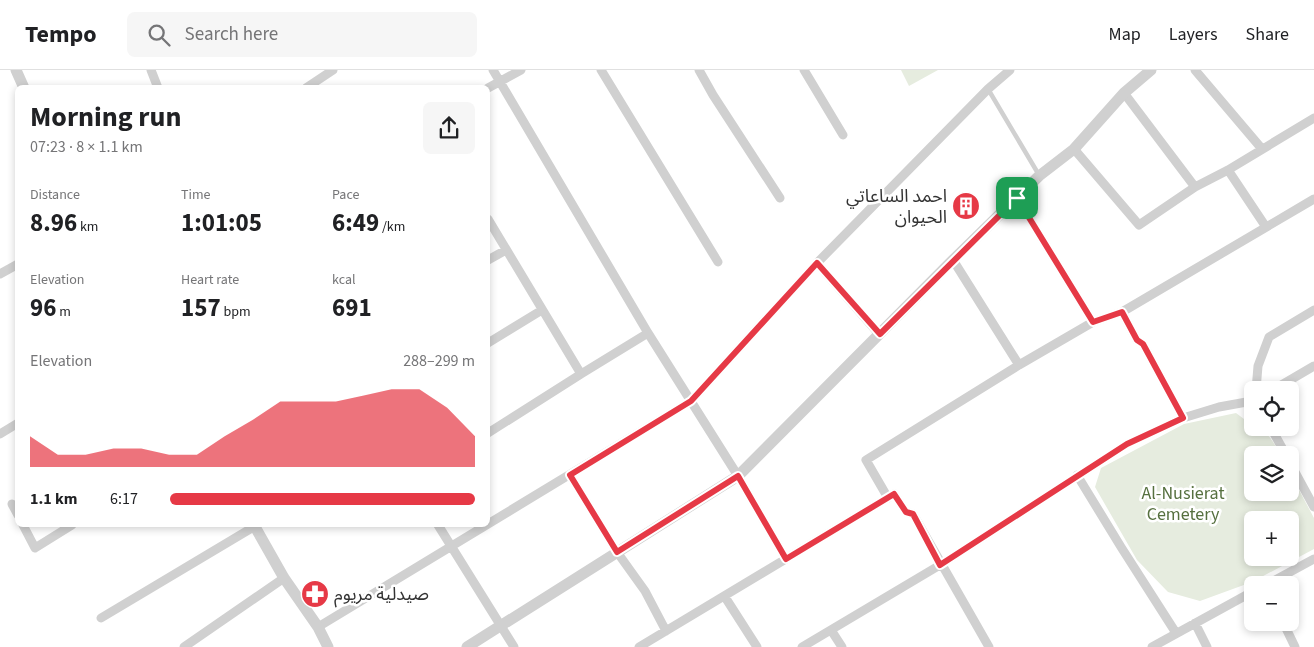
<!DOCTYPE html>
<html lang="en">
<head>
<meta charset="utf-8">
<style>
  :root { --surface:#fff; --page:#f6f6f6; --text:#202124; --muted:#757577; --line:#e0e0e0; --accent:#e63946 }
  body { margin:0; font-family:"Source Sans 3","Noto Sans Arabic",sans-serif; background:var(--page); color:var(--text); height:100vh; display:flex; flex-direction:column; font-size:19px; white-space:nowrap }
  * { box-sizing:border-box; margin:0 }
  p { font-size:16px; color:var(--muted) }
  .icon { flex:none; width:28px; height:28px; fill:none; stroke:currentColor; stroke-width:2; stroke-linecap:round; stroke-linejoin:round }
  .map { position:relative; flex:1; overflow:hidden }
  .sheet { position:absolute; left:15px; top:15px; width:475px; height:442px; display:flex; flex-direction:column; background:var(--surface); border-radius:8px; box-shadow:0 2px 8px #0003 }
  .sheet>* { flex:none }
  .tools { position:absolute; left:1244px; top:311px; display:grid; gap:10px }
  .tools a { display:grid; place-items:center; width:55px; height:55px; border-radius:8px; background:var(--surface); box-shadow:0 2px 8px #0003; font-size:25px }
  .pin { position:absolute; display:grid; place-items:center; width:42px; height:42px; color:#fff; margin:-21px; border-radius:10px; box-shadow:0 2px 8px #0006 }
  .round { display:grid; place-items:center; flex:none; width:52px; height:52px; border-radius:8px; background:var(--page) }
  .head { display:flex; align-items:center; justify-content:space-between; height:85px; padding:0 15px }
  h1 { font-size:28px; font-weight:700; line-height:38px }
  .figures { display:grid; grid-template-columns:repeat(3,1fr); gap:8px; height:85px; padding:5px 15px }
  .figures div { display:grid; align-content:center }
  .figures b { font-size:25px; font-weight:700 }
  .figures small { font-size:14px; font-weight:400 }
  .figures p { font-size:14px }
  .chart { height:140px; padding:10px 15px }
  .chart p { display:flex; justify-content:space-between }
  .chart svg { width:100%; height:90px; margin-top:5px; fill:var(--accent); opacity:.7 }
  ul { padding:0 15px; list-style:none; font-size:16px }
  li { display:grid; grid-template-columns:80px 60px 1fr; align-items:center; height:38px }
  li i { height:12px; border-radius:6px; background:var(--accent) }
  header { display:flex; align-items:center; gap:30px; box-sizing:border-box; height:70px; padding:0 25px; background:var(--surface); border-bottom:1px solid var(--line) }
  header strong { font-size:24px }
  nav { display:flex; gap:28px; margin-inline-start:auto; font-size:18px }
  .search { width:350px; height:45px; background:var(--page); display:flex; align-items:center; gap:12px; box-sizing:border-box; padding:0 18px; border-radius:8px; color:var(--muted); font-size:19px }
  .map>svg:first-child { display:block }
</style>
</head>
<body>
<header>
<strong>Tempo</strong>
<div class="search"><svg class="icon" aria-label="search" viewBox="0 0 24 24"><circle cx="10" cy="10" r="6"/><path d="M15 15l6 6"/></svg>Search here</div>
<nav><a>Map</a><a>Layers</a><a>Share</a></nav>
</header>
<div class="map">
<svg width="1314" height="577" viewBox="0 0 1314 577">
  <rect width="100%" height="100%" fill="#fff"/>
  <path fill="#e6ecdf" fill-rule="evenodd" d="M901 0H938L909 16Z
    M1236 343 1252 355V358C1267 358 1275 374 1280 385H1252V422H1290V403L1314 448V479L1252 512 1200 531 1168 522 1137 490 1095 417 1101 398 1184 354ZM1252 450H1290V488H1252Z"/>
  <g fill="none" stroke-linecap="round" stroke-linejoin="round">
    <path stroke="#d0d0d0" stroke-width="4.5" d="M988 19 1039 105"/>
    <path stroke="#d0d0d0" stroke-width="9" d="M151 0 158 18
      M493 0 648 263 738 406 786 489
      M601 0 718 192
      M699 0 713 25 780 128
      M804 0 843 65
      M1195 0 1262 79
      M306 18 333 0
      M488 18 521 0
      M1124 23 1195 117
      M1074 79 1139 155 1195 117 1228 100 1314 48
      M1228 100 1266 157
      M1017 128 1093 252
      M488 149 581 304 488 363
      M488 190 506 180
      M953 190 1019 295
      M817 193 879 264
      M0 204 18 194
      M1122 242 1137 270 1143 274 1183 348
      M488 273 542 240
      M581 304 648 263
      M1256 320 1258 296 1269 267 1314 240
      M1273 320 1314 296
      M1271 358 1286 385
      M0 364 18 353
      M1290 393 1314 437
      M570 405 617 482 645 521 666 561
      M1077 405 1121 477 1176 563
      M888 428 866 390 1019 295 1093 252 1122 242 1314 129
      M12 434 18 445
      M23 455 35 478 72 455
      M438 455 514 577
      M1266 515 1314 489
      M725 527 757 577
      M101 548 255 456
      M1283 552 1295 577
      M1195 553 1207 577
      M318 557 691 331 817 193 988 19 1010 0
      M831 560 842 577
      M184 577 284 508
      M639 577 894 424 906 442 913 444 989 577
      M802 577 940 495 1127 374 1183 348 1219 337 1252 331
      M1152 577 1252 522"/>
    <path stroke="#d0d0d0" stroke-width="11" d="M16 0 24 18
      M254 455 284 508 318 557 328 577
      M467 577 738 406 953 190 1039 106 1074 79 1124 23 1151 0"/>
  </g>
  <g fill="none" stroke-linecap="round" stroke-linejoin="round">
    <g stroke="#fff" stroke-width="10">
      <path id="route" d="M1017 128 1093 252 1122 242 1137 270 1143 274 1183 348 1127 374 940 495 913 444 906 442 894 424 786 489 738 406 617 482 570 405 691 331 817 193 880 264Z"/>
    </g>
    <use href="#route" stroke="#e63946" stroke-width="6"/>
  </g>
  <defs>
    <g id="building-disc" transform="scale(1.4375)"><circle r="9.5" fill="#e63946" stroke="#fff"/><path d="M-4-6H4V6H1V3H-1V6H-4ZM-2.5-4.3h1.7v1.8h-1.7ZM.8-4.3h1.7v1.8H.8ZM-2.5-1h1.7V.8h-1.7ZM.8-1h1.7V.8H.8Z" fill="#fff"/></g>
    <g id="pharmacy-disc" transform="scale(1.4375)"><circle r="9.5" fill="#e63946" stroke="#fff"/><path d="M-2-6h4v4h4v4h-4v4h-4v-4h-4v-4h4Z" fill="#fff"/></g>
  </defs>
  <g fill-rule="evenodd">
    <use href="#building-disc" x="966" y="136"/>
    <use href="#pharmacy-disc" x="315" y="524"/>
  </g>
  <g text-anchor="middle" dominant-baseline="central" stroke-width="5" stroke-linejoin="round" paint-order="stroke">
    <g font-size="18" fill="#333" stroke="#fff" text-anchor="end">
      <text x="947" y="126">احمد الساعاتي<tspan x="947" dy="21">الحيوان</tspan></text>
      <text x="334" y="524" text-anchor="start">صيدلية مريوم</text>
    </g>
    <g font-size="18" fill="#56703f" stroke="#fff">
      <text x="1183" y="423">Al-Nusierat<tspan x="1183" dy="21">Cemetery</tspan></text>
    </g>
  </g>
</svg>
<div class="tools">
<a><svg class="icon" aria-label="locate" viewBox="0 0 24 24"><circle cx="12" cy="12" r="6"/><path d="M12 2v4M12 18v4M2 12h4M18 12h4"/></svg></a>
<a><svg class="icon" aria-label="layers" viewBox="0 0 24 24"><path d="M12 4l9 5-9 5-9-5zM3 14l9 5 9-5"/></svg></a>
<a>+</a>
<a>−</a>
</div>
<div class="pin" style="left:1017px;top:128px;background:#1e9e55"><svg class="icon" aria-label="arrive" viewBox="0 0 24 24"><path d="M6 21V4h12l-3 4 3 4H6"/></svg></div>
<section class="sheet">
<div class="head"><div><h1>Morning run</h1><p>07:23 · 8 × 1.1 km</p></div><a class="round"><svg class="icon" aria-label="share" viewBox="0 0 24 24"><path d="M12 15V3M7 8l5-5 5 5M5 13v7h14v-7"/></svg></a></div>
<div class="figures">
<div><p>Distance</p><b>8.96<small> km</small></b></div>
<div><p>Time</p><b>1:01:05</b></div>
<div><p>Pace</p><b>6:49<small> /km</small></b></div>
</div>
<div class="figures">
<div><p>Elevation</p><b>96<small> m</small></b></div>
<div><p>Heart rate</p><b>157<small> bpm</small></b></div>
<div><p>kcal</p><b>691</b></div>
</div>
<div class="chart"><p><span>Elevation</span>288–299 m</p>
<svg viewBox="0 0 160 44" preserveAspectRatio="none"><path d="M0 44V29L10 38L20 38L30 35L40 35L50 38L60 38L70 29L80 21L90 12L100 12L110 12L120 9L130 6L140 6L150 15L160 29V44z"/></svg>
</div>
<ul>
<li><b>1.1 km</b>6:17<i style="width:100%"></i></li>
</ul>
</section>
</div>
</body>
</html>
